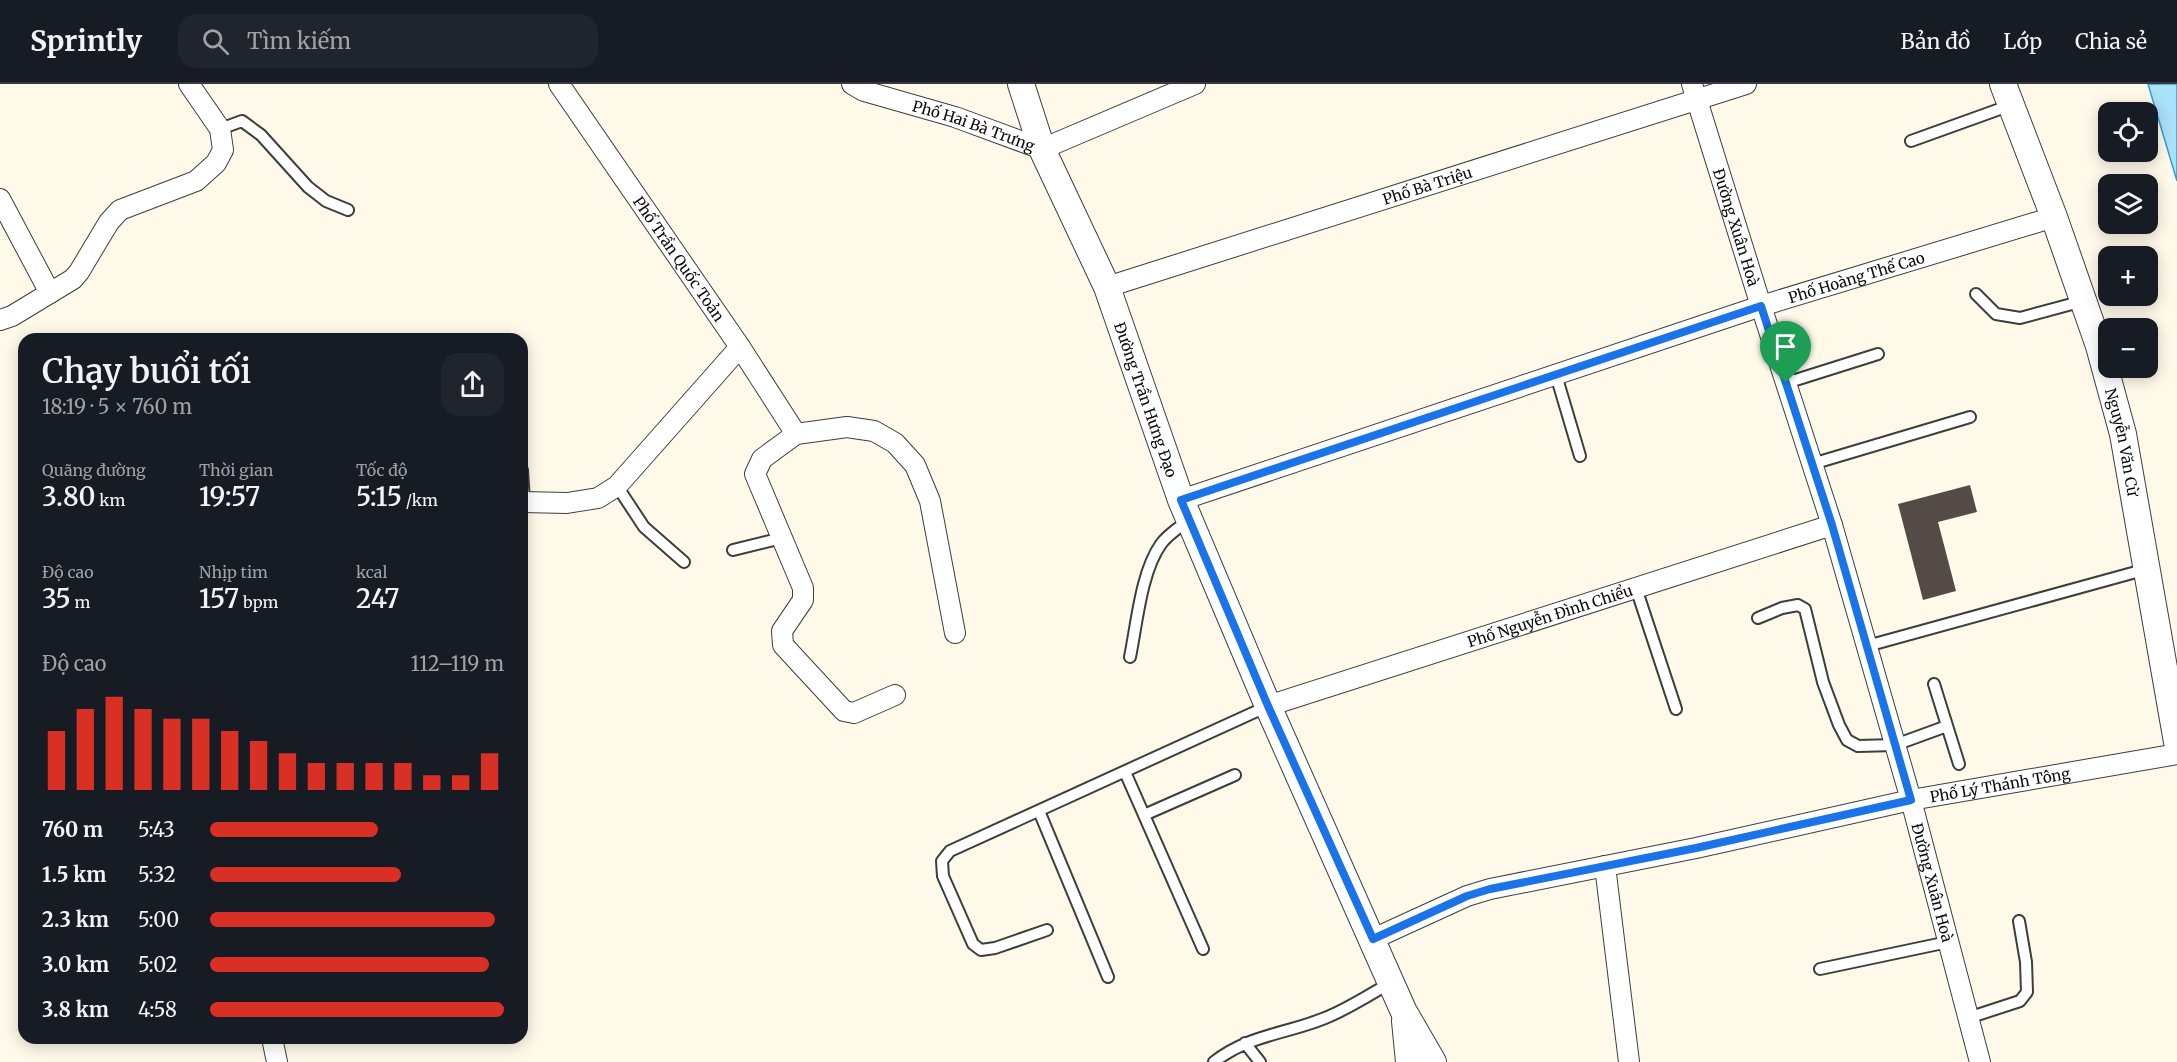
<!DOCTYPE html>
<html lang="vi">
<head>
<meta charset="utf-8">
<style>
  :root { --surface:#171b24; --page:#20242c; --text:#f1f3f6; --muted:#9ea1a6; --line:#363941; --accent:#d93025 }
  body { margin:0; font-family:Merriweather,serif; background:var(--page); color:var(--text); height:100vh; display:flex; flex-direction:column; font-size:22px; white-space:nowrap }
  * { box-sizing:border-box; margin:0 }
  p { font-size:20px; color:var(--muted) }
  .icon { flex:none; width:33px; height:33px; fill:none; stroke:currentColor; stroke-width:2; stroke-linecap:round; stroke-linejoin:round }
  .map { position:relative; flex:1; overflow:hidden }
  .sheet { position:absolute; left:18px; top:249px; width:510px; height:711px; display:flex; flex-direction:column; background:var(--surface); border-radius:18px; box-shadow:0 3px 15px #0003 }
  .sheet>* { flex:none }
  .buttons { position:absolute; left:2098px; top:18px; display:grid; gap:12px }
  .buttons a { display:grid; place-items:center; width:60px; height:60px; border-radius:12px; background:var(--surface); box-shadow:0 3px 15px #0003; font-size:30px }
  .pin { position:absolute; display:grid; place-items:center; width:51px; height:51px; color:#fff; margin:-62px -26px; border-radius:50% 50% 50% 0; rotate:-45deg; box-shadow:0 0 6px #0007 }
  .pin .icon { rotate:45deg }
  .round { display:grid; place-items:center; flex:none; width:63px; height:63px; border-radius:18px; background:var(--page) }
  .head { display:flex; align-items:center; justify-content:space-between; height:102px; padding:0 24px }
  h1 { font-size:33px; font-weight:600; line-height:45px }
  .stats { display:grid; grid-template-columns:repeat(3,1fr); gap:9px; height:102px; padding:6px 24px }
  .stats div { display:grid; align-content:center }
  .stats b { font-size:26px; font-weight:600 }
  .stats small { font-size:16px; font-weight:400 }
  .stats p { font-size:16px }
  .chart { height:168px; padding:12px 24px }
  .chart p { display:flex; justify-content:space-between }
  .chart svg { width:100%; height:108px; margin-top:6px; stroke:var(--accent); stroke-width:6 }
  ul { padding:0 24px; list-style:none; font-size:20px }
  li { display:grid; grid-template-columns:96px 72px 1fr; align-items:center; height:45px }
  li i { height:15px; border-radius:8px; background:var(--accent) }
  header { display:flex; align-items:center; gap:36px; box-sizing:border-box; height:84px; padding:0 30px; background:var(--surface); border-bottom:2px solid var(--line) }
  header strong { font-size:28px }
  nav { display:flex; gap:33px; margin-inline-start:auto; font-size:21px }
  .search { width:420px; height:54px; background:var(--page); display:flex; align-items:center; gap:15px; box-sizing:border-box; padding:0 21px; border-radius:18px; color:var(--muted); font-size:22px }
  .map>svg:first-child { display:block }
</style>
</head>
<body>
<header>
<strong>Sprintly</strong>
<div class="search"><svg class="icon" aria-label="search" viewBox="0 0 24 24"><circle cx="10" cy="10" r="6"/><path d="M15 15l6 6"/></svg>Tìm kiếm</div>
<nav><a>Bản đồ</a><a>Lớp</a><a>Chia sẻ</a></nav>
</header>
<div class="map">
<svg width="2177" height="978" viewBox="0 0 2177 978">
  <rect width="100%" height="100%" fill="#fff9ea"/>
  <path fill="#abe1f9" stroke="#2e9dd4" stroke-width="1.5" d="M2148 0H2177V97Z"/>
  <path fill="#544b47" d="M1970 401 1977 428 1938 438 1956 507 1923 516 1898 420Z"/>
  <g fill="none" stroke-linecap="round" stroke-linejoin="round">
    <g stroke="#3e3e3e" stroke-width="14">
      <path id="service" d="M220 45 242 37 261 51 308 103 326 117 348 126
        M1911 57 2011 21
        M1976 210 1996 230 2020 234 2083 217
        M1556 291 1580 372
        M1786 299 1878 270
        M1812 380 1970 333
        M522 386 524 418
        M617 402 644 443 684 478
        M733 466 782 454
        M1636 504 1676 625
        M1758 534 1782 524 1798 521 1805 525 1823 598 1839 641 1847 656 1858 662 1895 661 1947 642
        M1867 562 2147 485
        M1130 573C1137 539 1141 488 1161 460 1168 450 1180 443 1189 436
        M1934 600 1959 680
        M1125 688 1203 865
        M1039 727 1108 893
        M1144 731 1235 691
        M1047 846 995 864 981 866 973 860 943 792 942 777 950 767 1268 622
        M1820 885 1948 858
        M1968 934 2020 917 2027 908 2026 878 2019 837
        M1245 959 1260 978
        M1214 978C1248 951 1286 950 1325 934 1348 925 1369 911 1390 899"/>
    </g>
    <g stroke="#3e3e3e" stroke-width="22">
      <g id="minor">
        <path id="s1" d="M559 0 740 263 796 350"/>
        <path id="s2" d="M852 0 864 7 955 33 1042 65 1195 0"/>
        <path id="s3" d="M1692 0 1761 222 1832 441 1911 716 1980 978"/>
        <path d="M0 115 50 209"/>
        <path id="s4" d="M1107 203 1746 0"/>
        <path d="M0 236 12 232 73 195 79 188 109 138 120 126 196 97 216 79 223 66 220 45 189 0"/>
        <path id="s5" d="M1181 416 1761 222 2054 133"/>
        <path d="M522 418 567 419 598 414 617 402 740 263"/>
        <path d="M895 611 854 629 844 627 783 561 782 547 803 516V504L755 390 762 375 796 350 847 343 874 347 895 359 915 381 930 417 955 549"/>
        <path id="s6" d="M1268 622 1832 441"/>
        <path d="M1605 782 1629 978"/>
        <path id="s7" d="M1373 855 1467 812 1490 805 1696 764 1911 716 2177 670"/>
        <path d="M272 954 277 978"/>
      </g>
    </g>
    <g stroke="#3e3e3e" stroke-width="28">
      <g id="tertiary">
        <path id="s8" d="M1021 0 1042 65 1107 203 1181 416 1268 622 1391 899 1404 928 1433 978"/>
        <path id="s9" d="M2003 0 2054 133 2099 262 2123 350 2177 658"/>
        <path d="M1405 937 1409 978"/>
      </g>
    </g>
    <use href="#service" stroke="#fff" stroke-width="10"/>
    <use href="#minor" stroke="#fff" stroke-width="20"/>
    <use href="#tertiary" stroke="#fff" stroke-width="26"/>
  </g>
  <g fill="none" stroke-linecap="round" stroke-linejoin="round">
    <g stroke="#fff" stroke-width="12">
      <path id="route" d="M1761 222 1832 441 1911 716 1696 764 1490 805 1467 812 1373 855 1268 622 1181 416Z"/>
    </g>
    <use href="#route" stroke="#1a73e8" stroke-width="8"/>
  </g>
  <g text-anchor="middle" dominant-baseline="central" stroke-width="6" stroke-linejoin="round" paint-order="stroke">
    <g font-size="15" fill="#0b0b0b" stroke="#fff">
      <text stroke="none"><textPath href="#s2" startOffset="129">Phố Hai Bà Trưng</textPath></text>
      <text stroke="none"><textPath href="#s4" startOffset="336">Phố Bà Triệu</textPath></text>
      <text stroke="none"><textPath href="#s3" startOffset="150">Đường Xuân Hoà</textPath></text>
      <text stroke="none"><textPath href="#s1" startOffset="212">Phố Trần Quốc Toản</textPath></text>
      <text stroke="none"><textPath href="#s5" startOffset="711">Phố Hoàng Thế Cao</textPath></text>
      <text stroke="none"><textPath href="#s8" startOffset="340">Đường Trần Hưng Đạo</textPath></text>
      <text stroke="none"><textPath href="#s9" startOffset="378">Nguyễn Văn Cừ</textPath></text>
      <text stroke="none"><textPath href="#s6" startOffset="296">Phố Nguyễn Đình Chiểu</textPath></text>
      <text stroke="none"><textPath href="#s7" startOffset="648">Phố Lý Thánh Tông</textPath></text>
      <text stroke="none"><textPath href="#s3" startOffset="834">Đường Xuân Hoà</textPath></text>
    </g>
  </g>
</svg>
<div class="buttons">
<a><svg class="icon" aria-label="locate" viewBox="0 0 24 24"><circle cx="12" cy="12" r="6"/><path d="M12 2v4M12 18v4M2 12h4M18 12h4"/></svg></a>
<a><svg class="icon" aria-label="layers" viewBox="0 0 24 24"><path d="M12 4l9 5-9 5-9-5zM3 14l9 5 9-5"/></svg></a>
<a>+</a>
<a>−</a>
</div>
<div class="pin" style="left:1786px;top:299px;background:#1e9e55"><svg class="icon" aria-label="arrive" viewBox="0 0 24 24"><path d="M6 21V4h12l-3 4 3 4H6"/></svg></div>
<section class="sheet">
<div class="head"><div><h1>Chạy buổi tối</h1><p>18:19 · 5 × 760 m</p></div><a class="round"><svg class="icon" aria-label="share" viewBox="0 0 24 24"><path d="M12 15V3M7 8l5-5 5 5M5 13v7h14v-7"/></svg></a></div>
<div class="stats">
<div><p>Quãng đường</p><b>3.80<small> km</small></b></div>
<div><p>Thời gian</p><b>19:57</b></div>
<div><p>Tốc độ</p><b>5:15<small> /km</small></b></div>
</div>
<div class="stats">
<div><p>Độ cao</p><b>35<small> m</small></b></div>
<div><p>Nhịp tim</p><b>157<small> bpm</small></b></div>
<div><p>kcal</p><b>247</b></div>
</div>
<div class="chart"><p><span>Độ cao</span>112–119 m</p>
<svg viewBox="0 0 160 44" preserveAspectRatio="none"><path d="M5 44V20M15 44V11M25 44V6M35 44V11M45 44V15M55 44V15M65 44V20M75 44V24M85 44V29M95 44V33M105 44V33M115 44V33M125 44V33M135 44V38M145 44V38M155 44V29"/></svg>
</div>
<ul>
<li><b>760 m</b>5:43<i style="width:57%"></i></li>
<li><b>1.5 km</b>5:32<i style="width:65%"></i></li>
<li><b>2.3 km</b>5:00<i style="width:97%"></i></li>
<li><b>3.0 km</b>5:02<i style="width:95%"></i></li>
<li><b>3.8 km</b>4:58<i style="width:100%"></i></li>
</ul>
</section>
</div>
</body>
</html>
